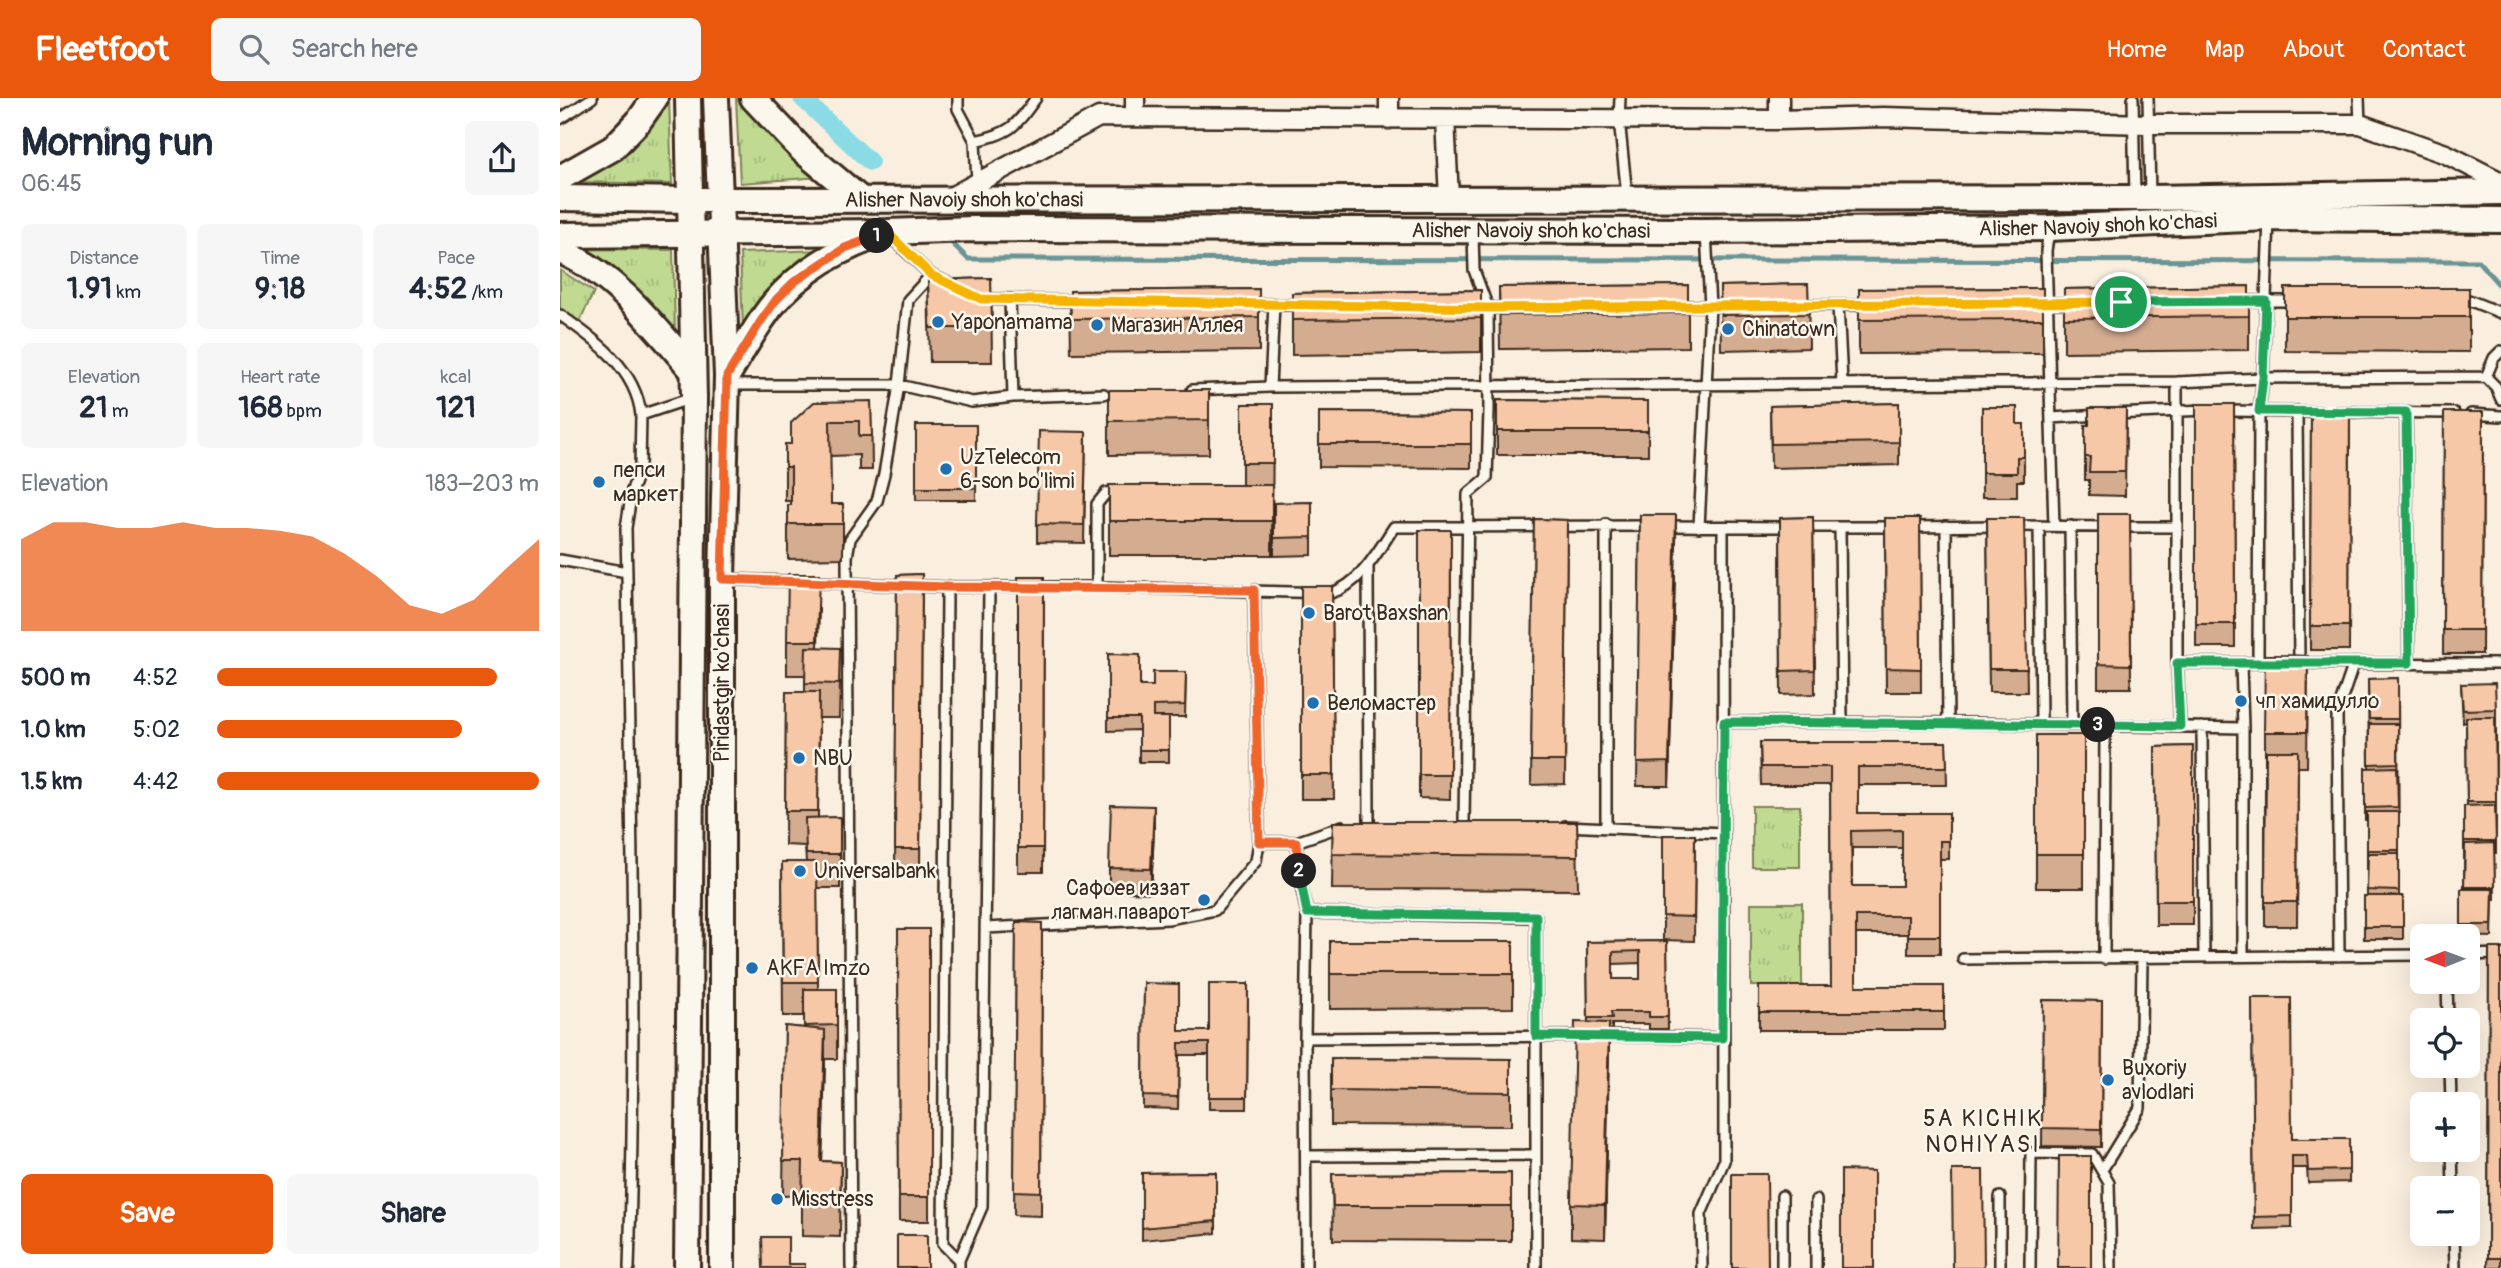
<!DOCTYPE html>
<html lang="en">
<head>
<meta charset="utf-8">
<style>
  :root { --surface:#fff; --page:#f6f6f7; --text:#1f2937; --muted:#747a83; --accent:#ea580c }
  body { margin:0; font-family:Pangolin,sans-serif; background:var(--page); color:var(--text); height:100vh; display:flex; flex-direction:column; font-size:26px; white-space:nowrap }
  * { box-sizing:border-box; margin:0 }
  p { font-size:23px; color:var(--muted) }
  .icon { flex:none; width:38px; height:38px; fill:none; stroke:currentColor; stroke-width:2; stroke-linecap:round; stroke-linejoin:round }
  .map { position:relative; flex:1; overflow:hidden }
  .side { display:flex; flex-direction:column; background:var(--surface); width:560px }
  .side>* { flex:none }
  .needle { width:46px; rotate:269deg }
  .buttons { position:absolute; left:1850px; top:826px; display:grid; gap:14px }
  .buttons a { display:grid; place-items:center; width:70px; height:70px; border-radius:10px; background:var(--surface); box-shadow:0 7px 28px #0002; font-size:35px }
  .pin { position:absolute; display:grid; place-items:center; width:60px; height:60px; color:#fff; margin:-30px; border:4px solid #fff; border-radius:50%; box-shadow:0 2px 7px #0007 }
  .km { position:absolute; width:35px; height:35px; margin:-18px; border-radius:50%; background:#222; color:#fff; font-size:19px; line-height:35px; text-align:center }
  .round { display:grid; place-items:center; flex:none; width:74px; height:74px; border-radius:10px; background:var(--page) }
  .summary { display:flex; align-items:center; justify-content:space-between; height:119px; padding:0 21px }
  h1 { font-size:38px; font-weight:700; line-height:52px }
  .stats { display:grid; grid-template-columns:repeat(3,1fr); gap:10px; height:119px; padding:7px 21px }
  .stats div { display:grid; align-content:center; border-radius:10px; background:var(--page); text-align:center }
  .stats b { font-size:30px; font-weight:700 }
  .stats small { font-size:19px; font-weight:400 }
  .stats p { font-size:19px }
  .chart { height:196px; padding:14px 21px }
  .chart p { display:flex; justify-content:space-between }
  .chart svg { width:100%; height:126px; margin-top:7px; fill:var(--accent); opacity:.7 }
  .cta { display:flex; gap:14px; margin-top:auto; padding:14px 21px }
  .cta a { flex:1; height:80px; border-radius:10px; background:var(--accent); color:#fff; font-size:28px; font-weight:700; line-height:80px; text-align:center }
  .cta a+a { background:var(--page); color:var(--text) }
  ul { padding:0 21px; list-style:none; font-size:23px }
  li { display:grid; grid-template-columns:112px 84px 1fr; align-items:center; height:52px }
  li i { height:18px; border-radius:9px; background:var(--accent) }
  header { display:flex; align-items:center; gap:42px; box-sizing:border-box; height:98px; padding:0 35px; background:var(--accent); color:#fff }
  header strong { font-size:33px }
  nav { display:flex; gap:38px; margin-inline-start:auto; font-size:24px }
  .search { width:490px; height:63px; background:var(--page); display:flex; align-items:center; gap:18px; box-sizing:border-box; padding:0 24px; border-radius:10px; color:var(--muted); font-size:26px }
  main { display:flex; flex:1; min-height:0 }
  .map>svg:first-child { display:block }
</style>
</head>
<body>
<header>
<strong>Fleetfoot</strong>
<div class="search"><svg class="icon" aria-label="search" viewBox="0 0 24 24"><circle cx="10" cy="10" r="6"/><path d="M15 15l6 6"/></svg>Search here</div>
<nav><a>Home</a><a>Map</a><a>About</a><a>Contact</a></nav>
</header>
<main>
<section class="side">
<div class="summary"><div><h1>Morning run</h1><p>06:45</p></div><a class="round"><svg class="icon" aria-label="share" viewBox="0 0 24 24"><path d="M12 15V3M7 8l5-5 5 5M5 13v7h14v-7"/></svg></a></div>
<div class="stats">
<div><p>Distance</p><b>1.91<small> km</small></b></div>
<div><p>Time</p><b>9:18</b></div>
<div><p>Pace</p><b>4:52<small> /km</small></b></div>
</div>
<div class="stats">
<div><p>Elevation</p><b>21<small> m</small></b></div>
<div><p>Heart rate</p><b>168<small> bpm</small></b></div>
<div><p>kcal</p><b>121</b></div>
</div>
<div class="chart"><p><span>Elevation</span>183–203 m</p>
<svg viewBox="0 0 160 44" preserveAspectRatio="none"><path d="M0 44V12L10 6L20 6L30 8L40 8L50 6L60 8L70 8L80 9L90 11L100 17L110 25L120 35L130 38L140 33L150 22L160 12V44z"/></svg>
</div>
<ul>
<li><b>500 m</b>4:52<i style="width:87%"></i></li>
<li><b>1.0 km</b>5:02<i style="width:76%"></i></li>
<li><b>1.5 km</b>4:42<i style="width:100%"></i></li>
</ul>
<div class="cta"><a>Save</a><a>Share</a></div>
</section>
<div class="map">
<svg width="1941" height="1170" viewBox="0 0 1941 1170">
  <defs>
    <pattern id="grass-tufts" width="24" height="20" patternUnits="userSpaceOnUse" patternTransform="scale(1.75)"><rect width="24" height="20" fill="#c0da91"/><path d="M3 7l-1-3M5 7V3M7 7l1-3M15 17l-1-3M17 17v-4M19 17l1-3" fill="none" stroke="#a6bb7d"/></pattern>
  </defs>
  <rect width="100%" height="100%" fill="#faeede"/>
  <filter id="ink" filterUnits="userSpaceOnUse"><feTurbulence type="fractalNoise" baseFrequency=".0143" numOctaves="2"/><feDisplacementMap in="SourceGraphic" scale="14" xChannelSelector="R" yChannelSelector="G"/><feConvolveMatrix kernelMatrix="1 2 1 2 8 2 1 2 1" color-interpolation-filters="sRGB"/></filter>
  <g filter="url(#ink)">
    <path fill="url(#grass-tufts)" stroke="#7e8258" stroke-width="2" d="M109 0 112 86 13 84C38 73 59 60 78 40 90 28 98 12 109 0Z
      M176 0C203 33 226 56 261 79L180 85Z
      M18 151 113 152 115 235 77 191Z
      M261 152 183 232 180 155Z
      M0 172 34 194 18 226H0Z
      M1192 708H1240V769H1192Z
      M1191 805H1242V888H1191Z"/>
    <g fill="none" stroke-linecap="round" stroke-linejoin="round">
      <path stroke="#6b9496" stroke-width="5" d="M388 141 408 161 1918 163 1941 189"/>
      <path stroke="#8bdbe6" stroke-width="18" d="M242 0 310 64"/>
      <g stroke="#3b2a1e" stroke-width="14">
        <path id="service" d="M398 0V11L415 43 417 85
          M1060 0 1059 21 1067 98
          M1573 0 1575 100
          M1588 0 1590 99
          M1799 0 1800 26
          M0 21 32 0
          M415 43C451 35 455 29 476 0
          M1489 133 1486 153 1494 428
          M330 138 371 177 390 186
          M421 201 519 203
          M450 201 453 299
          M1898 201H1906L1941 215
          M1678 203H1737
          M1475 205H1513
          M687 206 743 207
          M714 206 710 289 1617 284
          M1237 207H1310
          M1278 207 1282 284
          M1118 208H1170
          M911 210H950
          M0 217C35 241 76 271 81 317
          M1926 279 1934 260 1941 253
          M168 287H339L412 304 453 299 544 296
          M632 292 710 289
          M1663 313 1761 314
          M1737 313 1739 565
          M1778 314 1894 315
          M1846 315 1849 565
          M1554 316 1645 312
          M1911 316 1941 318
          M1491 320 1541 317
          M1046 426V728
          M1107 428 1229 429
          M1386 428 1388 625
          M1453 428 1548 429
          M1479 428 1481 626
          M1510 428 1512 626
          M1139 429 1150 208 1146 135
          M1243 429H1334
          M1280 429 1282 624
          M1352 429 1439 428
          M1562 429H1617
          M0 462 67 474
          M808 468 809 726
          M164 481 387 489H537L771 495C800 487 818 453 834 429L1089 428
          M387 489 383 1146 399 1162V1170
          M537 489V406L546 395 559 393
          M1617 565H1701
          M1698 565 1699 313 1703 280 1926 279 1936 289 1941 301
          M1736 565 1941 566
          M1164 624 1404 625 1683 630 1681 565
          M1620 628 1617 565V284L1703 280 1709 121
          M1642 629 1644 858
          M904 726 908 396 927 380 929 312 928 210 914 172 913 136
          M1005 728 1164 735
          M699 744H736L782 728
          M736 744 740 782 747 815 745 940 746 1170
          M747 815 976 819V1170
          M425 830 608 821 655 812 696 763 699 744 694 492
          M1908 857 1941 856
          M1683 858V630
          M1779 858 1777 615 1794 565
          M1403 861 1862 857
          M1544 861 1545 627
          M1887 884 1888 922
          M1038 938 1162 940
          M745 940 1024 938
          M1890 968 1891 1006
          M1892 1052 1893 1090
          M747 1058 976 1057
          M1542 1072 1580 1010 1582 861
          M1222 1098V1170
          M1440 1099V1170
          M1894 1136 1895 1170
          M399 1162 422 1109 429 489
          M69 1170C77 924 71 676 66 430L72 392 80 369 81 317 132 300
          M291 1170 287 459 290 441 317 403 324 376 339 287 348 202 371 177
          M1142 1170 1141 1116 1164 1063 1163 430
          M1256 1170V1102
          M1470 1170 1471 1055 1532 1056 1549 1085 1551 1170"/>
      </g>
      <g stroke="#3b2a1e" stroke-width="23">
        <path id="minor" d="M829 0V21
          M1219 0V22
          M575 19V0
          M885 21 889 100
          M389 100 539 19 1219 22 1323 19 1587 26H1800L1886 56 1941 84"/>
      </g>
      <g stroke="#3b2a1e" stroke-width="30">
        <g id="secondary">
          <path d="M156 0 167 278 162 481V1170"/>
          <path d="M193 0 242 52 299 100"/>
          <path d="M0 80 53 50 78 24 95 0"/>
          <path id="s1" d="M0 100 129 102 1590 100 1941 94"/>
          <path id="s2" d="M0 137 327 134 413 131 1146 133 1489 130 1709 120 1941 122"/>
          <path d="M0 153C55 176 95 229 133 273"/>
          <path d="M167 278C178 260 189 241 201 223 226 183 268 156 311 140"/>
          <path d="M127 1170 134 299 128 0"/>
        </g>
      </g>
      <use href="#service" stroke="#fbf7ec" stroke-width="9"/>
      <use href="#minor" stroke="#fbf7ec" stroke-width="18"/>
      <use href="#secondary" stroke="#fbf7ec" stroke-width="24"/>
    </g>
    <path fill="#d4ac90" stroke="#3b2a1e" stroke-width="2" fill-rule="evenodd" d="M431 180 432 264H370L368 182Z
      M1248 186 1249 250 1161 252 1160 188Z
      M1128 187V249L940 251 939 189Z
      M1689 188V252L1504 254V191Z
      M1483 190V255L1299 256V191Z
      M1725 190H1909V254L1725 253Z
      M699 191V253L511 255 510 193Z
      M921 192V254L732 257V195Z
      M549 292H649V356L549 357Z
      M937 302 1088 303V357H937Z
      M311 303 312 372H299V357L270 358 271 406H283V460L228 461V407H231V403H225V346H231V325Z
      M1339 305V367L1211 370 1210 308Z
      M682 306H713L712 457H549V387H682Z
      M1636 306H1674L1675 549H1636Z
      M1422 309 1457 326H1464V383H1457V399H1422Z
      M1566 310 1565 398 1529 397V382H1525V327H1529Z
      M1751 311H1790L1789 552H1750Z
      M759 314 911 315V370L759 369Z
      M1884 314H1923L1922 556H1883Z
      M356 327H416V402H356Z
      M526 334 524 445 477 444V426Z
      M752 404V457L714 458V405Z
      M1538 416H1570L1571 590H1538Z
      M1080 417 1116 441 1109 688H1077Z
      M1253 419 1255 596 1221 597 1220 420Z
      M1325 420H1360L1361 594H1326Z
      M1427 420H1464L1467 594H1429Z
      M974 421 1007 422 1005 686 971 687Z
      M859 432H891L890 701 859 700Z
      M362 476 360 775 335 774 337 477Z
      M458 479H484L483 774H458Z
      M741 488H772L774 701H741Z
      M259 511 258 549 280 584 279 620H259L258 720 280 719V790H257L258 891H277V961H265L262 1063 281 1064 280 1139 242 1138V1097L223 1098 225 928 244 930V918H223L222 764H246L245 748 225 747 226 594H245V577H227V543Z
      M548 556 580 588H593V574H626L625 619H608H609V664H579V632L548 633Z
      M1705 557 1748 558 1747 669H1738L1737 828H1705Z
      M1838 580 1839 798H1843V841H1804V798H1807V722H1805V670H1809L1808 581Z
      M1901 586 1936 611V755H1934L1935 801H1933L1932 839 1901 838V791H1904V708H1907L1906 624 1903 625Z
      M1476 637H1524V790H1476Z
      M1200 644H1386L1387 687H1298V715H1389V761H1380V856H1348V836H1296V888H1384V932H1199V888H1271L1270 687H1201ZM1292 750H1342V788H1292Z
      M1633 648V827H1596L1595 649Z
      M773 724H1017L1018 792 772 791Z
      M594 732 591 795 549 793V770Z
      M1103 737H1135L1134 843 1103 842Z
      M456 824 482 825 481 1118 454 1117Z
      M338 831H369V1123H339Z
      M770 843H953V910L770 911Z
      M1107 843 1108 931H1089V926H1052V932H1049L1045 1141 1011 1140V1106L1028 925 1027 844ZM1080 865V881H1053V866Z
      M1929 850H1941V1170H1928Z
      M584 885 619 933H649L688 886 687 1011H649V957H619L618 1011 583 1010Z
      M1692 900 1732 1041H1789V1084L1748 1085 1747 1070H1732V1130L1694 1131Z
      M1483 902 1542 903 1541 1049 1482 1048Z
      M771 960 951 961V1028L771 1027Z
      M656 1074V1135L582 1142V1075Z
      M951 1075V1143L773 1142 772 1076Z"/>
    <path fill="#ad8c75" stroke="#3b2a1e" stroke-width="2" d="M1116 417V441L1109 688V664Z
      M594 708V732L591 795V771Z
      M1049 925V960L1045 1141V1107Z
      M265 932V966L261 1098V1063Z"/>
    <path fill="#f7c8a7" stroke="#3b2a1e" stroke-width="2" fill-rule="evenodd" d="M431 180 432 230H370L368 182Z
      M1248 186 1249 216 1161 217 1160 188Z
      M1128 187V215L940 217 939 189Z
      M1689 188V218L1504 220V191Z
      M1483 190V221L1299 222V191Z
      M1725 190H1909V219H1725Z
      M699 191V219L511 221 510 193Z
      M921 192V220L732 222V195Z
      M549 292H649V322L549 323Z
      M937 302 1088 303V333H937Z
      M311 303 312 338H299V323H270L271 406H283V426H228V407H231V369H225V346H231V325L254 304Z
      M1339 305V344L1211 346 1210 308Z
      M682 306H713V365H682Z
      M1636 306H1674L1675 526H1636Z
      M1422 309H1457V326H1464V359H1457V375H1422Z
      M1529 310H1566L1565 374H1529L1530 359H1525V327H1529Z
      M1751 311H1790L1789 528H1750Z
      M759 314 911 315V346H759Z
      M1884 314H1923L1922 532H1883Z
      M356 327H416V390H356Z
      M479 333 526 334 524 427 477 426Z
      M549 387H712V423H549Z
      M752 404V439L714 440V405Z
      M1538 416H1570L1571 567 1538 566Z
      M1080 417H1116L1109 664 1077 665Z
      M1253 419 1255 572 1221 573 1220 420Z
      M1325 420H1360L1361 571 1326 570Z
      M1427 420H1464L1467 571H1429Z
      M974 421 1007 422 1005 663H971Z
      M859 432H891L890 677H859Z
      M228 476H259L257 543H227Z
      M362 476 360 751H335L337 477Z
      M458 479H484L483 750H458Z
      M741 488H772L774 677H741Z
      M246 549 280 550 279 586 245 585Z
      M548 556 580 557V588H593V574H626L625 607 593 608V619H609V652H579V620H548Z
      M1705 557 1748 558 1747 634H1704Z
      M1838 580V621H1809L1808 581Z
      M1935 585 1936 611 1903 612 1901 586Z
      M226 594H259L258 713H225Z
      M1906 619H1935L1936 704H1907Z
      M1809 626H1838V665L1809 666Z
      M1476 637H1524V756H1476Z
      M1200 644H1386L1387 669H1298V715H1389V743H1380V838H1348V818H1296V888H1384V914H1199V888H1271L1270 669H1201ZM1342 732V788H1292L1291 733Z
      M1633 648V803H1596L1595 649Z
      M1706 653H1738L1737 804H1705Z
      M1837 669 1838 709 1805 710V670Z
      M551 707 594 708 591 771 549 770Z
      M1935 707 1936 743H1904V708Z
      M1807 714H1839V752H1807Z
      M280 719V756H246L245 720Z
      M773 724H1017L1018 758 772 756Z
      M1103 737H1135L1134 819 1103 818Z
      M1934 745 1935 789H1904L1905 746Z
      M1808 755H1839V793L1807 792Z
      M222 764H257L258 884H223Z
      M1901 791H1933L1932 827H1901Z
      M1804 798H1843V829H1804Z
      M456 824 482 825 481 1094 454 1093Z
      M338 831H369V1099H339Z
      M770 843H953V876H770Z
      M1107 843 1108 919H1089V914H1051L1052 920H1028L1027 844ZM1080 853V881H1053V854Z
      M1929 850H1941V1160H1928Z
      M584 885 619 886V933H649V886H688L687 999H649V945H619L618 999 583 998Z
      M244 891H277V927L244 928Z
      M1692 900H1731L1732 1041H1789V1072L1748 1073 1747 1058H1732V1118L1694 1119Z
      M1483 902 1542 903 1541 1031 1482 1030Z
      M1015 924 1049 925 1045 1107 1011 1106Z
      M225 928 265 932 261 1063 281 1064 280 1105 242 1104 243 1063H223Z
      M771 960 951 961V994L771 992Z
      M1499 1058H1531V1170H1498Z
      M1281 1072 1314 1073V1170H1281Z
      M1392 1072H1423L1424 1170H1393Z
      M656 1074V1123L582 1130V1075Z
      M951 1075V1108H773L772 1076Z
      M1172 1076H1207L1208 1170H1172Z
      M337 1137H367V1170H337Z
      M202 1139H228V1166H245V1170H203Z"/>
  </g>
  <g fill="none" stroke-linecap="round" stroke-linejoin="round" filter="url(#ink)">
    <g stroke="#fff" stroke-width="14">
      <path id="split-1" d="M317 138 327 134 371 177 421 201 928 210 1561 204"/>
    </g>
    <g stroke="#fff" stroke-width="14">
      <path id="split-2" d="M317 138 285 150 234 184 216 202 201 223 167 278 162 481 387 489 694 492 699 744H736L739 773"/>
    </g>
    <g stroke="#fff" stroke-width="14">
      <path id="split-3" d="M739 773 747 815 976 818V938L1162 940 1164 624 1538 627"/>
    </g>
    <g stroke="#fff" stroke-width="14">
      <path id="split-4" d="M1538 627 1620 628 1617 565H1849L1846 314 1699 313 1703 280 1706 203 1561 204"/>
    </g>
    <use href="#split-1" stroke="#f5b400" stroke-width="9"/>
    <use href="#split-2" stroke="#f0652b" stroke-width="9"/>
    <use href="#split-3" stroke="#22a559" stroke-width="9"/>
    <use href="#split-4" stroke="#22a559" stroke-width="9"/>
  </g>
  <g fill="#1f6fb2" stroke="#fbf7ec" stroke-width="2.5">
    <circle cx="378" cy="224" r="7"/>
    <circle cx="537" cy="227" r="7"/>
    <circle cx="1168" cy="231" r="7"/>
    <circle cx="386" cy="371" r="7"/>
    <circle cx="39" cy="384" r="7"/>
    <circle cx="749" cy="515" r="7"/>
    <circle cx="1681" cy="603" r="7"/>
    <circle cx="753" cy="605" r="7"/>
    <circle cx="239" cy="660" r="7"/>
    <circle cx="240" cy="773" r="7"/>
    <circle cx="644" cy="802" r="7"/>
    <circle cx="192" cy="870" r="7"/>
    <circle cx="1548" cy="982" r="7"/>
    <circle cx="217" cy="1101" r="7"/>
  </g>
  <g text-anchor="middle" dominant-baseline="central" stroke-width="5" stroke-linejoin="round" paint-order="stroke">
    <g font-size="21" fill="#3b2a1e" stroke="#fbf7ec">
      <text stroke="none"><textPath href="#s1" startOffset="404">Alisher Navoiy shoh ko'chasi</textPath></text>
      <text stroke="none"><textPath href="#s2" startOffset="1538">Alisher Navoiy shoh ko'chasi</textPath></text>
      <text stroke="none"><textPath href="#s2" startOffset="971">Alisher Navoiy shoh ko'chasi</textPath></text>
      <text transform="translate(162 585) rotate(-90)">Piridastgir ko'chasi</text>
    </g>
    <g font-size="21" fill="#3b2a1e" stroke="#fbf7ec" text-anchor="start">
      <text x="392" y="224">Yaponamama</text>
      <text x="551" y="227">Магазин Аллея</text>
      <text x="1182" y="231">Chinatown</text>
      <text x="400" y="359">UzTelecom<tspan x="400" dy="24">6-son bo'limi</tspan></text>
      <text x="53" y="372">пепси<tspan x="53" dy="24">маркет</tspan></text>
      <text x="763" y="515">Barot Baxshan</text>
      <text x="1695" y="603">чп хамидулло</text>
      <text x="767" y="605">Веломастер</text>
      <text x="253" y="660">NBU</text>
      <text x="254" y="773">Universalbank</text>
      <text x="630" y="790" text-anchor="end">Сафоев иззат<tspan x="630" dy="24">лагман паварот</tspan></text>
      <text x="206" y="870">AKFA Imzo</text>
      <text x="1562" y="970">Buxoriy<tspan x="1562" dy="24">avlodlari</tspan></text>
      <text x="231" y="1101">Misstress</text>
    </g>
    <g font-size="23" letter-spacing="2" fill="#3b2a1e" stroke="#fbf7ec">
      <text x="1423" y="1020">5A KICHIK<tspan x="1423" dy="26">NOHIYASI</tspan></text>
    </g>
  </g>
</svg>
<div class="buttons">
<a><svg class="needle" viewBox="-14 -14 28 28"><path d="M0-13l5 13h-10z" fill="#e53935"/><path d="M0 13l5-13h-10z" fill="#747a83"/></svg></a>
<a><svg class="icon" aria-label="locate" viewBox="0 0 24 24"><circle cx="12" cy="12" r="6"/><path d="M12 2v4M12 18v4M2 12h4M18 12h4"/></svg></a>
<a>+</a>
<a>−</a>
</div>
<div class="pin" style="left:1561px;top:204px;background:#1e9e55"><svg class="icon" aria-label="arrive" viewBox="0 0 24 24"><path d="M6 21V4h12l-3 4 3 4H6"/></svg></div>
<b class="km" style="left:317px;top:138px">1</b>
<b class="km" style="left:739px;top:773px">2</b>
<b class="km" style="left:1538px;top:627px">3</b>
</div>
</main>
</body>
</html>
